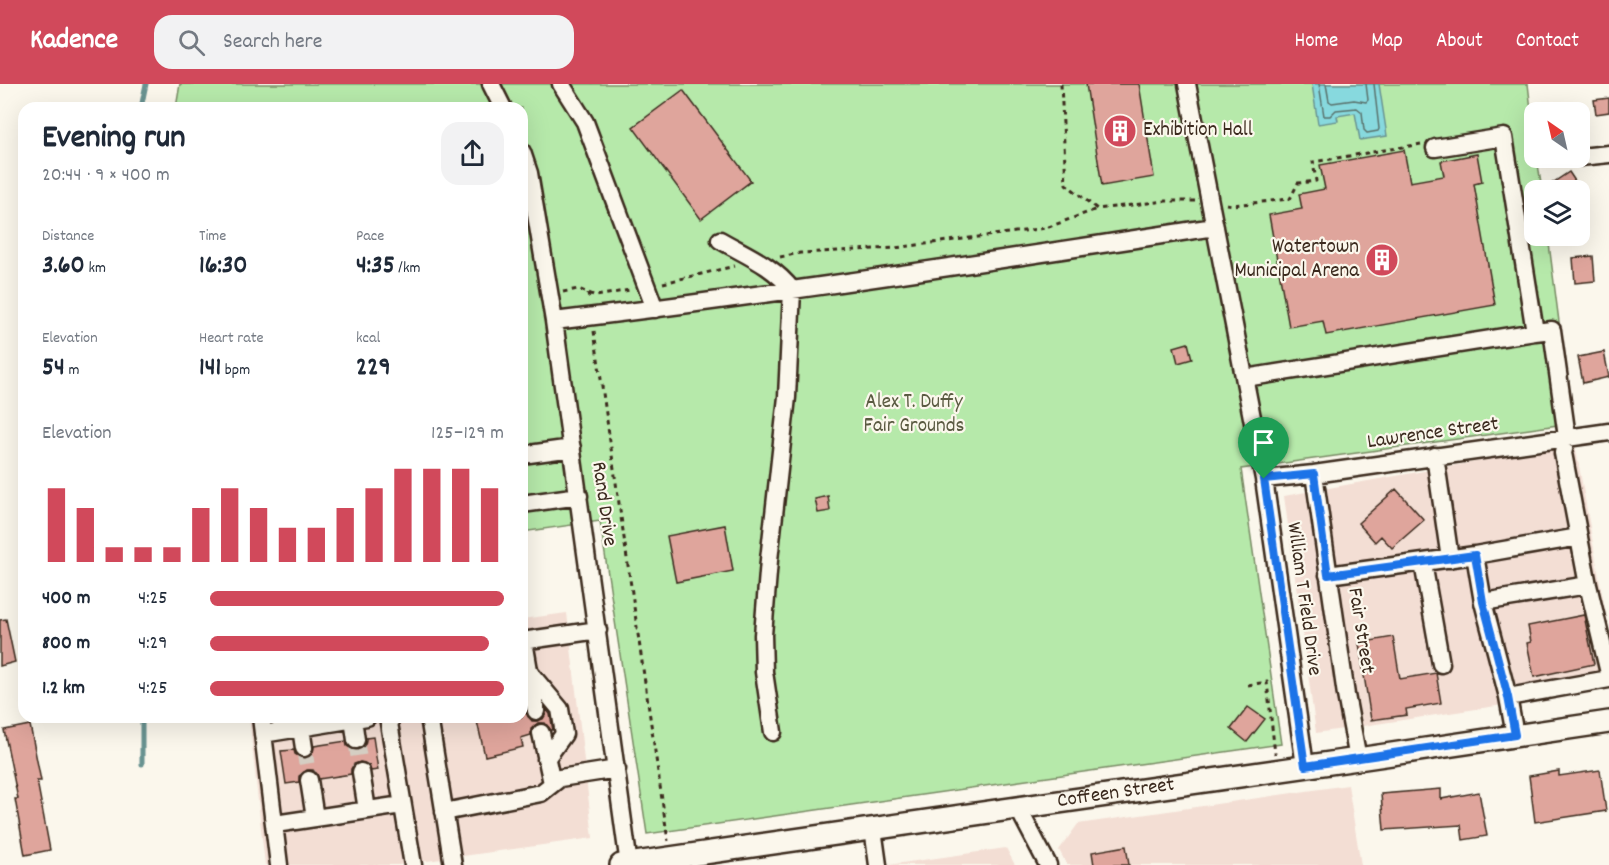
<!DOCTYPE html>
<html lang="en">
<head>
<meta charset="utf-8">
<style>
  :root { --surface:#fff; --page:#f2f2f3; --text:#1f2937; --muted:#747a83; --accent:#d1495b }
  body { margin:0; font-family:Dekko,sans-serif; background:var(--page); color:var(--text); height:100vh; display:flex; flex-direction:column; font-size:22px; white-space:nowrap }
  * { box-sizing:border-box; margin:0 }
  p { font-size:20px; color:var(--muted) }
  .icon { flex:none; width:33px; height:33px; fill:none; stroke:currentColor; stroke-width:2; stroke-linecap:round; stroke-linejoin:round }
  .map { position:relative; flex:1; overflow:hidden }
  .side { position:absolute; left:18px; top:18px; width:510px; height:621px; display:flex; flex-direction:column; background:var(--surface); border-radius:18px; box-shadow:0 6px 24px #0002 }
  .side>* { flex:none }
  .needle { width:39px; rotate:326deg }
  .buttons { position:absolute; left:1524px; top:18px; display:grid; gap:12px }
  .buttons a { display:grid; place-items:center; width:66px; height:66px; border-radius:12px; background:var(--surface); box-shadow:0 6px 24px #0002; font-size:30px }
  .pin { position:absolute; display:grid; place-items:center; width:51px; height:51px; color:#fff; margin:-62px -26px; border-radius:50% 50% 50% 0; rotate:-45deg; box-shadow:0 0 6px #0007 }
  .pin .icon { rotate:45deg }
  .round { display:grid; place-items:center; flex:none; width:63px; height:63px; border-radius:18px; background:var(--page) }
  .headline { display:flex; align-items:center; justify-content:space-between; height:102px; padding:0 24px }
  h1 { font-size:33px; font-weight:800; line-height:45px }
  .metrics { display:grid; grid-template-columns:repeat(3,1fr); gap:9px; height:102px; padding:6px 24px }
  .metrics div { display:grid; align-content:center }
  .metrics b { font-size:26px; font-weight:800 }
  .metrics small { font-size:16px; font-weight:400 }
  .metrics p { font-size:16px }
  .chart { height:168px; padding:12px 24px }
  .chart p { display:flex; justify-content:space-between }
  .chart svg { width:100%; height:108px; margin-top:6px; stroke:var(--accent); stroke-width:6 }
  ul { padding:0 24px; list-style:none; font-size:20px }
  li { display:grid; grid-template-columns:96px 72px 1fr; align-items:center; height:45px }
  li i { height:15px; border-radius:8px; background:var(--accent) }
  header { display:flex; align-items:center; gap:36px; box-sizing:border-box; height:84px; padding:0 30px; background:var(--accent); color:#fff }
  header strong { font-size:28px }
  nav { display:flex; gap:33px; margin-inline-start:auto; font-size:21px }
  .search { width:420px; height:54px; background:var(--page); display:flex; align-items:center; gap:15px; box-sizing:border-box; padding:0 21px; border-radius:18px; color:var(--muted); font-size:22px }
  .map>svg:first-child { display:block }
</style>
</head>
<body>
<header>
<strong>Kadence</strong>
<div class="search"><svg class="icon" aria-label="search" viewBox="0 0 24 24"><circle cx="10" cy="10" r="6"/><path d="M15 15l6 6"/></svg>Search here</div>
<nav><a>Home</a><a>Map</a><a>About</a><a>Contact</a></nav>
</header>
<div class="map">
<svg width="1609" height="781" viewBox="0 0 1609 781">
  <rect width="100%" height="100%" fill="#fbf7ec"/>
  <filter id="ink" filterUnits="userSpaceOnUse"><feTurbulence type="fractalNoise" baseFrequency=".0167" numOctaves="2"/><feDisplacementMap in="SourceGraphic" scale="12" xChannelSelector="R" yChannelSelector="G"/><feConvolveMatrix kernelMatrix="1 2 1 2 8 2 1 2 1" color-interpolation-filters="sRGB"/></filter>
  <g filter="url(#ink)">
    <path fill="#f3ded4" d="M1575 360 1609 548V605L1316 649 1284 412Z
      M567 529 593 754 398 781H265L249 633H522V535Z
      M1348 701 1361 781H1067L1059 766 1078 740Z
      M1006 764 1015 781H888Z"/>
    <path fill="#b6e9aa" stroke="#788a64" stroke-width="1.5" d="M180 0H1528L1534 51V74H1537L1542 106H1534V152H1548L1572 339 1241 385 1281 660 647 750 600 437 522 448V24H176Z"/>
    <path fill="#87d9de" stroke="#699391" stroke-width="1.5" d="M1312 0H1379L1387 52 1360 56 1355 29 1337 32 1338 37 1318 40Z"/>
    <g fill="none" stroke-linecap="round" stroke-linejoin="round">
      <path stroke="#59706b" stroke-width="1.5" d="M1319 0 1324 32H1330L1336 26 1357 24 1362 28 1364 46 1367 49 1378 47 1379 45 1374 0
        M1326 0 1329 17 1332 19 1354 16 1366 18 1368 16 1366 0"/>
      <path stroke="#699391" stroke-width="5" d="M141 24 146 0
        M142 680V633"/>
    </g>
    <path fill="#dfa59c" stroke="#3b2a1e" stroke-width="1.5" d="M1086 0H1139L1154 93 1102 102Z
      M683 6 751 97 701 135 633 43Z
      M1609 14V28L1596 30 1594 16Z
      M1404 66 1410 98 1444 92 1441 77 1477 70 1482 98 1474 100 1495 221 1326 251 1323 237 1289 243 1269 131 1302 125 1299 110 1325 105 1320 81Z
      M1569 88 1581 106H1542Z
      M1593 172 1595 197 1575 199 1573 174Z
      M1188 259 1192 275 1178 279 1174 263Z
      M1604 268 1609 293 1583 299 1578 273Z
      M1396 405 1424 436 1392 464 1381 452 1375 458 1358 439Z
      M828 412 830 427 818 429 815 415Z
      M725 441 733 487 676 498 667 452Z
      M1584 531 1594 580 1534 593 1527 559 1531 558 1528 542Z
      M6 535 15 578 0 582V536Z
      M1393 553 1400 595 1436 589 1441 619 1406 625 1407 631 1371 636 1359 559Z
      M1248 623 1265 635 1247 658 1231 645Z
      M546 625 550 630 553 646H551L545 639H538L531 645V651L521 654 523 663 485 672 476 633H522V630L526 629 532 637H537L543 635 546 630Z
      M30 641 41 697H37L50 766 25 771 15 715H18L4 646Z
      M373 653 378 686 371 687 369 681 360 678 354 680 351 685V690L319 695 317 690 313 686H307L299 692V698L286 700 281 667 294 666 295 670 300 673 306 674 313 668 314 662 346 657 347 662 352 665 358 666 365 660 366 654Z
      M1600 686 1606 727 1535 738 1529 692 1559 687V692Z
      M1441 705V715L1479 708 1487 752 1463 756 1461 741 1384 746 1381 710Z
      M1126 762 1129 781H1094L1092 768Z"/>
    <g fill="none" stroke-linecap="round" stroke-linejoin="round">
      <path stroke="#d5cec3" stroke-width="16" stroke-dasharray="16 8" stroke-linecap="butt" d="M356 656 361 688
        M304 664 309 696"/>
      <g stroke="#3b2a1e" stroke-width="21">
        <path id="minor" d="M491 0 503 24
          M561 0 585 38 655 225
          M1187 0 1264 395 1305 682
          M522 68 529 89 554 237 629 781
          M1580 73 1609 70
          M720 156C746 171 774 182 792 206L787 313 769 476 763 551 764 588 773 648
          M554 237C775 211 995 176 1215 143
          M1535 248 1552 246 1567 353 1563 369 1588 501 1609 589
          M1245 294 1535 248 1504 53 1435 64
          M522 371 572 364
          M1435 372 1450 475
          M1314 390 1346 611 1358 675
          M1264 395 1314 390 1609 348
          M522 420 579 412
          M1423 479 1441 580
          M1328 491 1475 471
          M1483 518 1475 471 1579 453
          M522 557 598 546
          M524 557 536 627
          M529 588 560 625 564 650 546 675
          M1508 613 1609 595
          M261 633 279 781
          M388 633 413 781
          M429 633 453 781
          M353 635 356 656
          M301 644 304 664
          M541 649 552 699
          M263 650 367 633
          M1515 651 1508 613 1483 518 1588 501
          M361 688 367 726
          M309 696 315 734
          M1018 724 1048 781
          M444 728 541 709 560 694 617 685
          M275 740 402 721
          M873 745 878 781"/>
      </g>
      <g stroke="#3b2a1e" stroke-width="26">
        <g id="major">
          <path id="s1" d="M621 781 1358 675 1609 638"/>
        </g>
      </g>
      <path stroke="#3b2a1e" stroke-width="3" stroke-dasharray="4.5 4.5" stroke-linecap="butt" d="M1061 0 1066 100 1097 125 1166 117H1195
        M1226 120 1233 121 1290 115 1298 99 1316 97 1313 78 1421 60
        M780 173 800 169 895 164 1046 144 1097 125
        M663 199 735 182
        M563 208 578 205 596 212 630 206
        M588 209 589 217
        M594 247 668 757
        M1248 601 1267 598 1275 670"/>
      <use href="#minor" stroke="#fbf7ec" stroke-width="16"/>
      <use href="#major" stroke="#fbf7ec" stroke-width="21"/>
    </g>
  </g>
  <g fill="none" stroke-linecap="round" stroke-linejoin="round" filter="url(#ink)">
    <g stroke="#fff" stroke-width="12">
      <path id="route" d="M1314 390 1328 491 1475 471 1483 518 1508 613 1515 651 1305 682 1264 395Z"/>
    </g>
    <use href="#route" stroke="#1a73e8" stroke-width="8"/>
  </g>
  <defs>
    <g id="building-disc" transform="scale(1.725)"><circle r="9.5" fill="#d1495b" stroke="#fbf7ec"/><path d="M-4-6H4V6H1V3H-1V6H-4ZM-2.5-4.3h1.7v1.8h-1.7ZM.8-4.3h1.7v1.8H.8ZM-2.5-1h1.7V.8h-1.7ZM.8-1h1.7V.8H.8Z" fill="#fff"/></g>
  </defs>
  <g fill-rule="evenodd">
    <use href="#building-disc" x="1120" y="47"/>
    <use href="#building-disc" x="1382" y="176"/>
  </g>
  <g text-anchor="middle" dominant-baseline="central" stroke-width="4.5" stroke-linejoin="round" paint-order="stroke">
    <g font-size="21" fill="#3b2a1e" stroke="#fbf7ec" text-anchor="start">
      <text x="1143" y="47">Exhibition Hall</text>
      <text x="1359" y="164" text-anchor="end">Watertown<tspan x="1359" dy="24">Municipal Arena</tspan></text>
    </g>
    <g font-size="21" fill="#5a5a41" stroke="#fbf7ec">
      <text x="914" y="319">Alex T. Duffy<tspan x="914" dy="24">Fair Grounds</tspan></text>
    </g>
    <g font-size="21" fill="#3b2a1e" stroke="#fbf7ec">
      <text transform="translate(1433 350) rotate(-8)">Lawrence Street</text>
      <text transform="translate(603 420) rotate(82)">Rand Drive</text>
      <text transform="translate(1303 515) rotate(82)">William T Field Drive</text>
      <text transform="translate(1360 547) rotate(81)">Fair Street</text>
      <text stroke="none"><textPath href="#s1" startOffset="500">Coffeen Street</textPath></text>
    </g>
  </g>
</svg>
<div class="buttons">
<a><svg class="needle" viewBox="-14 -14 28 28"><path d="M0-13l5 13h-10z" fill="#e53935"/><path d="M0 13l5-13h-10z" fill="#747a83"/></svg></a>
<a><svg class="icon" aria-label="layers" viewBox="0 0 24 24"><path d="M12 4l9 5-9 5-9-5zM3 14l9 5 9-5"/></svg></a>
</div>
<div class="pin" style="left:1264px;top:395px;background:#1e9e55"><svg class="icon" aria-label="arrive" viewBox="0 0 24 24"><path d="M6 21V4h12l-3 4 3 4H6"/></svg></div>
<section class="side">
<div class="headline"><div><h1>Evening run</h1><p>20:44 · 9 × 400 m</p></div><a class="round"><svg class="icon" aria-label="share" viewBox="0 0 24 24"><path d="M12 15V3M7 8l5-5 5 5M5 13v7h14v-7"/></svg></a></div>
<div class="metrics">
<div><p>Distance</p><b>3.60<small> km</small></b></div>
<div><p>Time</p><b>16:30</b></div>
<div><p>Pace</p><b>4:35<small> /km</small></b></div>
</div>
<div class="metrics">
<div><p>Elevation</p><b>54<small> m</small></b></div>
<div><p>Heart rate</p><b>141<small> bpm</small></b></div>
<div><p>kcal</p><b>229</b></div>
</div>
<div class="chart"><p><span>Elevation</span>125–129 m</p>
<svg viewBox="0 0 160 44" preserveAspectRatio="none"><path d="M5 44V14M15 44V22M25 44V38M35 44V38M45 44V38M55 44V22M65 44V14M75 44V22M85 44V30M95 44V30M105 44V22M115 44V14M125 44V6M135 44V6M145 44V6M155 44V14"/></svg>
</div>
<ul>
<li><b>400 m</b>4:25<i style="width:100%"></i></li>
<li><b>800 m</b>4:29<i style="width:95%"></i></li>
<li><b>1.2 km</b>4:25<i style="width:100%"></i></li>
</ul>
</section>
</div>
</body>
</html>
